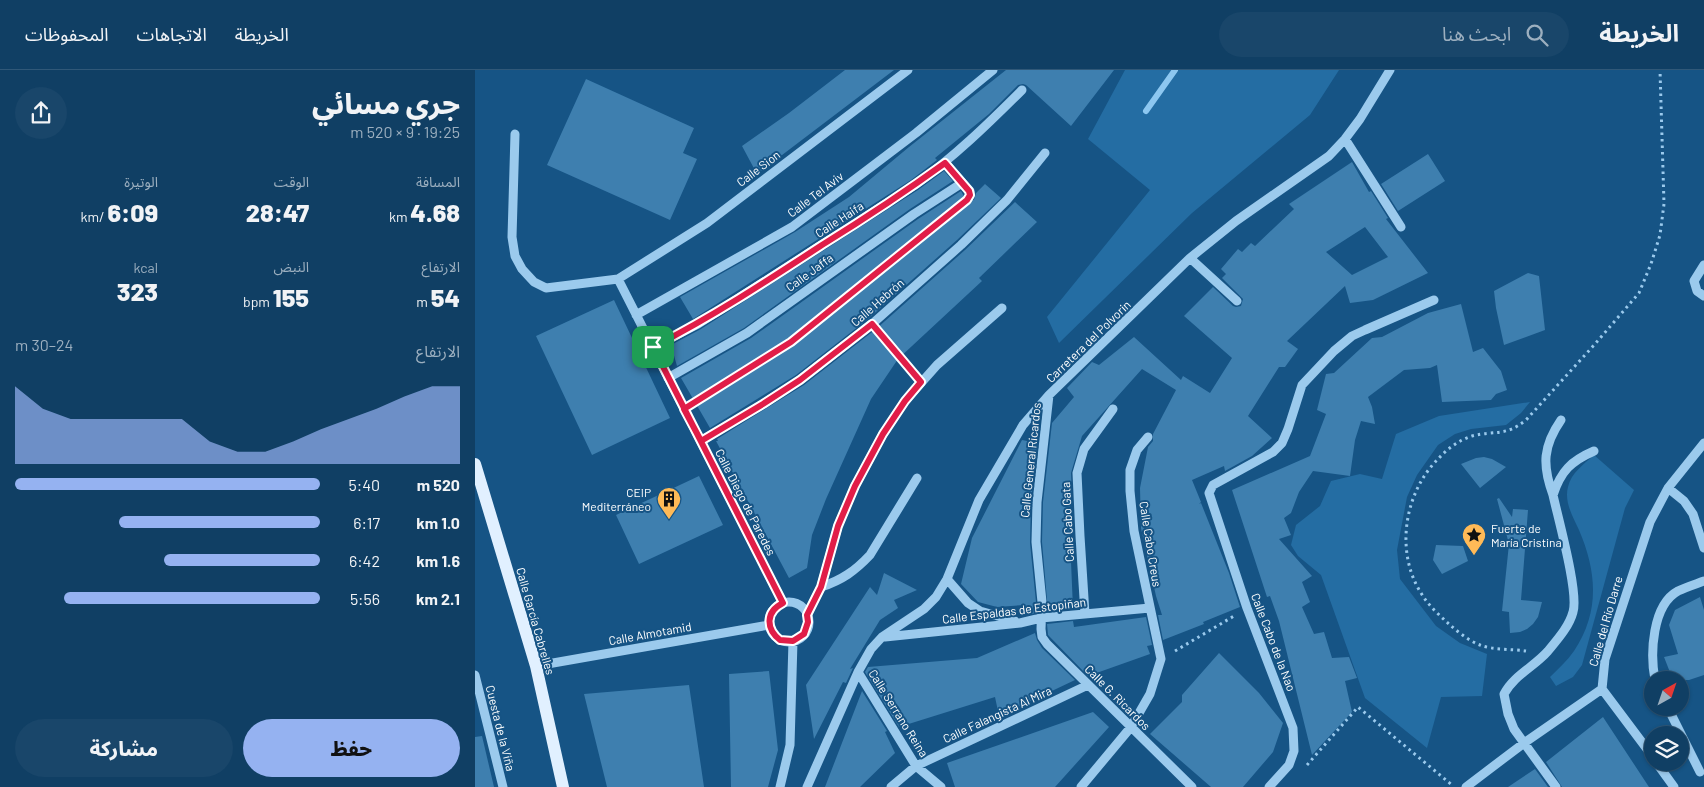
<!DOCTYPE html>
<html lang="ar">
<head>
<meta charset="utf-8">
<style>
  :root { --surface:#103f64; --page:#19466a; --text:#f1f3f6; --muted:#9cafbf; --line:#305878; --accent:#95b2f1 }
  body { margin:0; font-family:Barlow,"Noto Sans Arabic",sans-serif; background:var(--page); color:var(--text); direction:rtl; height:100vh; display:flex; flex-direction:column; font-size:19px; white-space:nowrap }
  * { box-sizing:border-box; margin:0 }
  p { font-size:16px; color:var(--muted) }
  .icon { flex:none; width:28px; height:28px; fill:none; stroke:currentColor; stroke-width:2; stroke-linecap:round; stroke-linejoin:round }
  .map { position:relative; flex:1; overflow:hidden; direction:ltr }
  .panel { display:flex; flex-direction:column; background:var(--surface); width:475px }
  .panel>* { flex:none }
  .needle { width:32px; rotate:40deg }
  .controls { position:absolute; left:1169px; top:601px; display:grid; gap:10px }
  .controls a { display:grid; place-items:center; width:45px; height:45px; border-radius:50%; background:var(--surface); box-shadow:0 1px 4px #0004,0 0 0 1px var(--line); font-size:25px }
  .pin { position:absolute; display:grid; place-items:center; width:42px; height:42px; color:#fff; margin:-21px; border-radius:10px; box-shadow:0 2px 8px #0006 }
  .round { display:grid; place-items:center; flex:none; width:52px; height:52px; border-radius:26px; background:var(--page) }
  .head { display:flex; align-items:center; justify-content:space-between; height:85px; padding:0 15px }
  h1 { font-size:28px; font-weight:800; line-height:38px }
  .stats { display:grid; grid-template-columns:repeat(3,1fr); gap:8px; height:85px; padding:5px 15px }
  .stats div { display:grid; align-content:center }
  .stats b { font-size:25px; font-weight:800 }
  .stats small { font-size:14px; font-weight:400 }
  .stats p { font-size:14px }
  .chart { height:140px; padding:10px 15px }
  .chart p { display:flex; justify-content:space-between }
  .chart svg { width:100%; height:90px; margin-top:5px; fill:var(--accent); opacity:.7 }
  .cta { display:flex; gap:10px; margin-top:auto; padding:10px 15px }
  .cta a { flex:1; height:58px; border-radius:30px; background:var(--accent); color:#111; font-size:20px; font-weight:800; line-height:58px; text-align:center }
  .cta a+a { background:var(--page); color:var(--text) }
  ul { padding:0 15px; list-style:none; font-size:16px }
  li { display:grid; grid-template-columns:80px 60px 1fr; align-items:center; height:38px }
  li i { height:12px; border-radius:6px; background:var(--accent) }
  header { display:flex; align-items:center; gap:30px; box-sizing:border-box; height:70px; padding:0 25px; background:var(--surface); border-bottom:1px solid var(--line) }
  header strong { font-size:24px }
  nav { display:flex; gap:28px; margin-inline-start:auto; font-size:18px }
  .search { width:350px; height:45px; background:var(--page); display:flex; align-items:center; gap:12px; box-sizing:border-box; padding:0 18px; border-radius:28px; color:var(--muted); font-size:19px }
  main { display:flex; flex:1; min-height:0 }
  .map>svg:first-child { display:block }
</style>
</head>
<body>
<header>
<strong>الخريطة</strong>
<div class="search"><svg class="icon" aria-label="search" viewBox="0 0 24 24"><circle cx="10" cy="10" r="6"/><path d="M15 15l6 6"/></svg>ابحث هنا</div>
<nav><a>الخريطة</a><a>الاتجاهات</a><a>المحفوظات</a></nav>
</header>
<main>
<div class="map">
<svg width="1229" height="717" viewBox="0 0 1229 717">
  <rect width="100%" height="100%" fill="#165485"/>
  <path fill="#246da3" d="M650 0H864L835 45 717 143 584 273 572 247 675 120 613 69Z
    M1055 332 1046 343 1031 355 996 359 980 364 963 375 942 405 932 427 922 480 925 509 961 556 985 573 1012 584 1007 626 966 627 952 678 890 628 846 505 823 486 816 475 821 455 845 436 856 411 885 404 907 409 921 364 964 346Z
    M1119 385 1159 420 1150 438 1107 595 1098 607 1081 616 1075 607C1083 599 1092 591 1099 581 1125 542 1122 502 1104 460 1098 447 1089 432 1093 417 1096 403 1109 394 1119 385Z"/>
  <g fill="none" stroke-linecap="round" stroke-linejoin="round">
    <path stroke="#8dc7f0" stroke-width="6" d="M671 41 700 0"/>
  </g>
  <path fill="#3e7faf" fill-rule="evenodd" d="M370 0H419L282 104 267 76 314 43Z
    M531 0H639L596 56 551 15 548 14 543 15 514 44 460 88 462 90 436 110 218 249 205 227 320 162 374 127 434 77Z
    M111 9 219 58 208 83 222 89 195 150 72 95Z
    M953 84 970 111 923 141 906 114Z
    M877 92 894 122 896 121 913 148 911 149 953 203 898 230 875 233 870 216 812 271 823 279 810 297H804L773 346 797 368 777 386 750 401 749 396 717 410 726 432 724 434 726 433 754 503 765 537 728 552 729 554 688 570 683 545H687L681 526 666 458 665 418 673 377 678 371V364L701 320 667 299 607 366 596 403 597 424 594 444 598 539 573 541 567 472 568 432 577 353 599 327 592 318 617 292 624 295 659 267 706 310 708 306 735 323 757 288 709 246 738 217 758 236 761 237 766 236 768 229 747 208 751 204 746 199 763 179 767 182 776 173 780 176 819 139 814 134ZM890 157 913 187 877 205 851 182Z
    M469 101 478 111 435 139 269 258 202 296 196 275 226 259 443 120Z
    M510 114 526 128 482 170 393 249 321 305 235 358 206 308 276 268 443 149 486 121 491 130H499L501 123Z
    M540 132 562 152 504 208 507 211 423 289 396 329 351 429 337 465 332 498 314 508 241 371H243L242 369 329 315 401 259 490 180Z
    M1053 203 1064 206 1070 260 1029 275 1021 238 1019 221Z
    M139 230 195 348 117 385 61 266Z
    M986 234 998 282 1008 278 1026 301 1032 320 1021 324 1016 330 967 332 962 295 955 298 929 300 893 327 897 337 900 354 886 351 880 370 875 406 838 401 824 422 816 443 809 448 816 465 804 469 837 506 827 512 835 532 827 537 839 564 849 562 857 588 874 587 882 608 870 611 877 642 837 685 804 551 795 526 792 527 757 420 835 386 851 344 842 340 851 304 859 303 897 268 907 267 953 243Z
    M547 370 562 373 556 432 555 473 561 532 560 543 557 544 549 535 522 537 503 532 486 514 497 468Z
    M1009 387 1017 389 1031 397 1005 418 986 394 1001 388Z
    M224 406 248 455 164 494 141 445Z
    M1024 428 1037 447 1038 439 1053 440 1046 530 1067 532 1063 547 1058 554 1052 559 1045 562 1035 563 1034 542 1027 541 1034 474 1022 429Z
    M961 475 988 476 993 491 967 504 958 490Z
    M409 503 442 520 419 530 423 538 405 550 375 599 378 598 371 613 368 612 339 669 331 615 395 517 402 525Z
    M1225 527 1229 540V605L1214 610H1198L1189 587 1203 584 1194 555 1200 540Z
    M671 547 677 575 672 576 675 584 613 606 573 565 572 554 598 551 599 557Z
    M560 563 562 570 567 578 600 610 524 646 520 627 424 657 390 602 393 597 502 588Z
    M744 583 784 623 808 653 798 682 768 717H736L675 664 707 632V625Z
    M294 601 303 680 293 717H256L254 604Z
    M214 615 229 717H132L109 624Z
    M387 621 412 661 410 662 420 683 385 717H350Z
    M618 642 634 657 580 717H480L472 693Z
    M1128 647 1174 717H1087L1071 692Z
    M7 666 19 717H0V667Z
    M1060 699 1073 717H1033Z"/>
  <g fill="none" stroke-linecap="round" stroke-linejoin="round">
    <path stroke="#9bcaed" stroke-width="3" stroke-dasharray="2.5 4" stroke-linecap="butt" d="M406 265 436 300
      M220 332 316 272 486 135
      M700 581 759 546
      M1051 581C1038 579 1017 580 1005 575 994 571 983 562 974 554 964 545 953 535 946 523 920 482 929 423 963 389 972 379 984 370 997 366 1020 360 1030 367 1051 350L1120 274 1164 223 1176 194 1185 165 1189 134 1185 0
      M832 695 883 637 977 715"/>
    <path stroke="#9bcaed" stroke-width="9" d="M40 64 37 167 40 186 47 199 59 212 71 218 143 209 232 153 433 0
      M870 69 926 157
      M470 93 495 121V125
      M715 188 762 231
      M1229 195 1219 211 1222 221 1229 226
      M143 209 308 533
      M161 245 317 157 441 63 518 0
      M178 277 223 254 440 115C479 87 513 54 547 20
      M193 308 272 263 439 144 487 113
      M574 325 562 432 561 472 567 532 566 559 567 567 572 574 717 717
      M226 371 288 334 325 310 397 254 486 175 532 130 570 83
      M1193 418 1209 431 1218 444 1229 478
      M1078 425C1086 401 1096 391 1119 381
      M472 509 493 533 505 541 540 551
      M346 517C367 510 380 501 395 485L442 408
      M294 552a20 20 0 1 1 40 0a20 20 0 1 1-40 0Z
      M610 544 605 466 602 403 609 379 638 339
      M332 545 346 517 363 456 380 416 408 364 430 331 462 295 527 238
      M410 567 545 553 566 548 675 538
      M61 596 294 555
      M383 602 441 696 466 717
      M0 605 28 717
      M1180 610C1175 584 1177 535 1203 521 1211 517 1221 514 1229 511
      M1127 619 1130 589 1175 452 1193 418 1229 373
      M1127 619 1178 687
      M1193 638 1225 702
      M1181 692 1199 717
      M305 717 315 675 318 571
      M332 717 383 602 396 579 407 567 449 539 461 527 472 509 504 430 548 355 574 325 715 188 761 151 854 86 870 69 885 49 915 0
      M416 717 441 696 613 615
      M606 717 656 657 675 624 686 589 659 461 655 421V400L662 380 673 367
      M794 717 814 695 819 681 818 658 772 538 734 423 738 415 798 382 807 373 813 359 827 315 859 281 877 266 890 260 959 230
      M991 717 1049 673 1127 619
      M1081 717 1039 659 1033 644 1029 624C1039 605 1059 597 1073 581 1082 570 1094 557 1098 542 1104 523 1083 448 1078 425 1067 395 1068 376 1086 350"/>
    <path stroke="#e1f0ff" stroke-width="12" d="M0 394 61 596 88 717"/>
  </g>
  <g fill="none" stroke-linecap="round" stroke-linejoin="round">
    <g stroke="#fff" stroke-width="10">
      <path id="route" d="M178 277 308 533C290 542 291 559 305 570L318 571 329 564 333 552 332 545 346 517 363 456 380 416 408 364 430 331 446 312 397 254 325 310 288 334 226 371 209 339 316 272 492 130 495 125 494 121 470 93C430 122 389 149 347 175 292 211 237 247 178 277"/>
    </g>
    <use href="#route" stroke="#e11d48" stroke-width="6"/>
  </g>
  <defs>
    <g id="building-pin" transform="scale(1.25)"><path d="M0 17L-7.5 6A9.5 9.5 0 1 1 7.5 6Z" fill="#ffba57" stroke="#165485"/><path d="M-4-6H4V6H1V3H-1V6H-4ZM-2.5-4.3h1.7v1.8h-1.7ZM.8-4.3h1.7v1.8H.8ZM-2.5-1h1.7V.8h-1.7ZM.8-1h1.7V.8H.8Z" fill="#111"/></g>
    <g id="sight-pin" transform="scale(1.25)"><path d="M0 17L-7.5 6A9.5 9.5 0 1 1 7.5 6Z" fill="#ffba57" stroke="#165485"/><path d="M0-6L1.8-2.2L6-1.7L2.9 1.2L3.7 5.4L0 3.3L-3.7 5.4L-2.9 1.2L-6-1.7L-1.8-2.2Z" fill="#111"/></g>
  </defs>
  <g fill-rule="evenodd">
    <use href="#building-pin" x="194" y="429"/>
    <use href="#sight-pin" x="999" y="465"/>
  </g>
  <g text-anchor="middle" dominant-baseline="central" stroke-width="4" stroke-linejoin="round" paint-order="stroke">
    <g font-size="12" fill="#fff" stroke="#165485">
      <text transform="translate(283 98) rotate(-37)">Calle Sion</text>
      <text transform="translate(340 124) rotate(-37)">Calle Tel Aviv</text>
      <text transform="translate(364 149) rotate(-33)">Calle Haifa</text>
      <text transform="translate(334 202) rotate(-36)">Calle Jaffa</text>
      <text transform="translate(402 232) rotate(-41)">Calle Hebrón</text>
      <text transform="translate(613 271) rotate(-44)">Carretera del Polvorin</text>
      <text transform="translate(555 390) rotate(-84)">Calle General Ricardos</text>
      <text transform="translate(271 432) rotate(63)">Calle Diego de Paredes</text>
      <text transform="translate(592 452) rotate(-93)">Calle Cabo Gata</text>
      <text transform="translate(676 474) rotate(81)">Calle Cabo Creus</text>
      <text transform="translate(539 540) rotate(-7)">Calle Espaldas de Estopiñan</text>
      <text transform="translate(61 551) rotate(74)">Calle García Cabrelles</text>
      <text transform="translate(1130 551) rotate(-74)">Calle del Río Darre</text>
      <text transform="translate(175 563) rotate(-10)">Calle Almotamid</text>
      <text transform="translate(799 572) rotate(69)">Calle Cabo de la Nao</text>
      <text transform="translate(643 627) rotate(45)">Calle G. Ricardos</text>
      <text transform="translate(424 643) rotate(58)">Calle Serrano Reina</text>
      <text transform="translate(522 644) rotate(-25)">Calle Falangista Al Mira</text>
      <text transform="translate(26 658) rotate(76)">Cuesta de la Viña</text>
    </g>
    <g font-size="12" fill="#fff" stroke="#165485" text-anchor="end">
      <text x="176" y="422">CEIP<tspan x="176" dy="14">Mediterráneo</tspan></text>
      <text x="1016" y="458" text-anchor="start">Fuerte de<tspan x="1016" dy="14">María Cristina</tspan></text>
    </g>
  </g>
</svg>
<div class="controls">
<a><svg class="needle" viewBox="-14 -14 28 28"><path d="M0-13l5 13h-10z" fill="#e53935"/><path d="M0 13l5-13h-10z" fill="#9cafbf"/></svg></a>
<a><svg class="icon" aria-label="layers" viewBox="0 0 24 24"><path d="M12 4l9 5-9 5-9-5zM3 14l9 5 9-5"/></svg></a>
</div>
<div class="pin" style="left:178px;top:277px;background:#1e9e55"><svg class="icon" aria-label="arrive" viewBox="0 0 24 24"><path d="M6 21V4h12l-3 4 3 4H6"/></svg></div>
</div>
<section class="panel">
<div class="head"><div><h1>جري مسائي</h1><p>19:25 · 9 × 520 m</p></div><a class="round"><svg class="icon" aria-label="share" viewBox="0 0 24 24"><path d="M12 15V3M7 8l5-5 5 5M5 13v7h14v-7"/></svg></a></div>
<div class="stats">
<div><p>المسافة</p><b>4.68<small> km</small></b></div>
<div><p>الوقت</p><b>28:47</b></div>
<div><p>الوتيرة</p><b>6:09<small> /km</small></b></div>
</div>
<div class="stats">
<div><p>الارتفاع</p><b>54<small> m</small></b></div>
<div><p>النبض</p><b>155<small> bpm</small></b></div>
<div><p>kcal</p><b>323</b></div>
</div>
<div class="chart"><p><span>الارتفاع</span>24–30 m</p>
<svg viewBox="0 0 160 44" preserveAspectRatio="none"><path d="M0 44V6L10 17L20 22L30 22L40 22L50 22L60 22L70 33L80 38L90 38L100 33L110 27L120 22L130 17L140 11L150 6L160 6V44z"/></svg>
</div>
<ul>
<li><b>520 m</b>5:40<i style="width:100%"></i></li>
<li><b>1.0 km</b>6:17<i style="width:66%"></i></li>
<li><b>1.6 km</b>6:42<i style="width:51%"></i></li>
<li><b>2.1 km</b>5:56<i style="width:84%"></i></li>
</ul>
<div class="cta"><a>حفظ</a><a>مشاركة</a></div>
</section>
</main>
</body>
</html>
